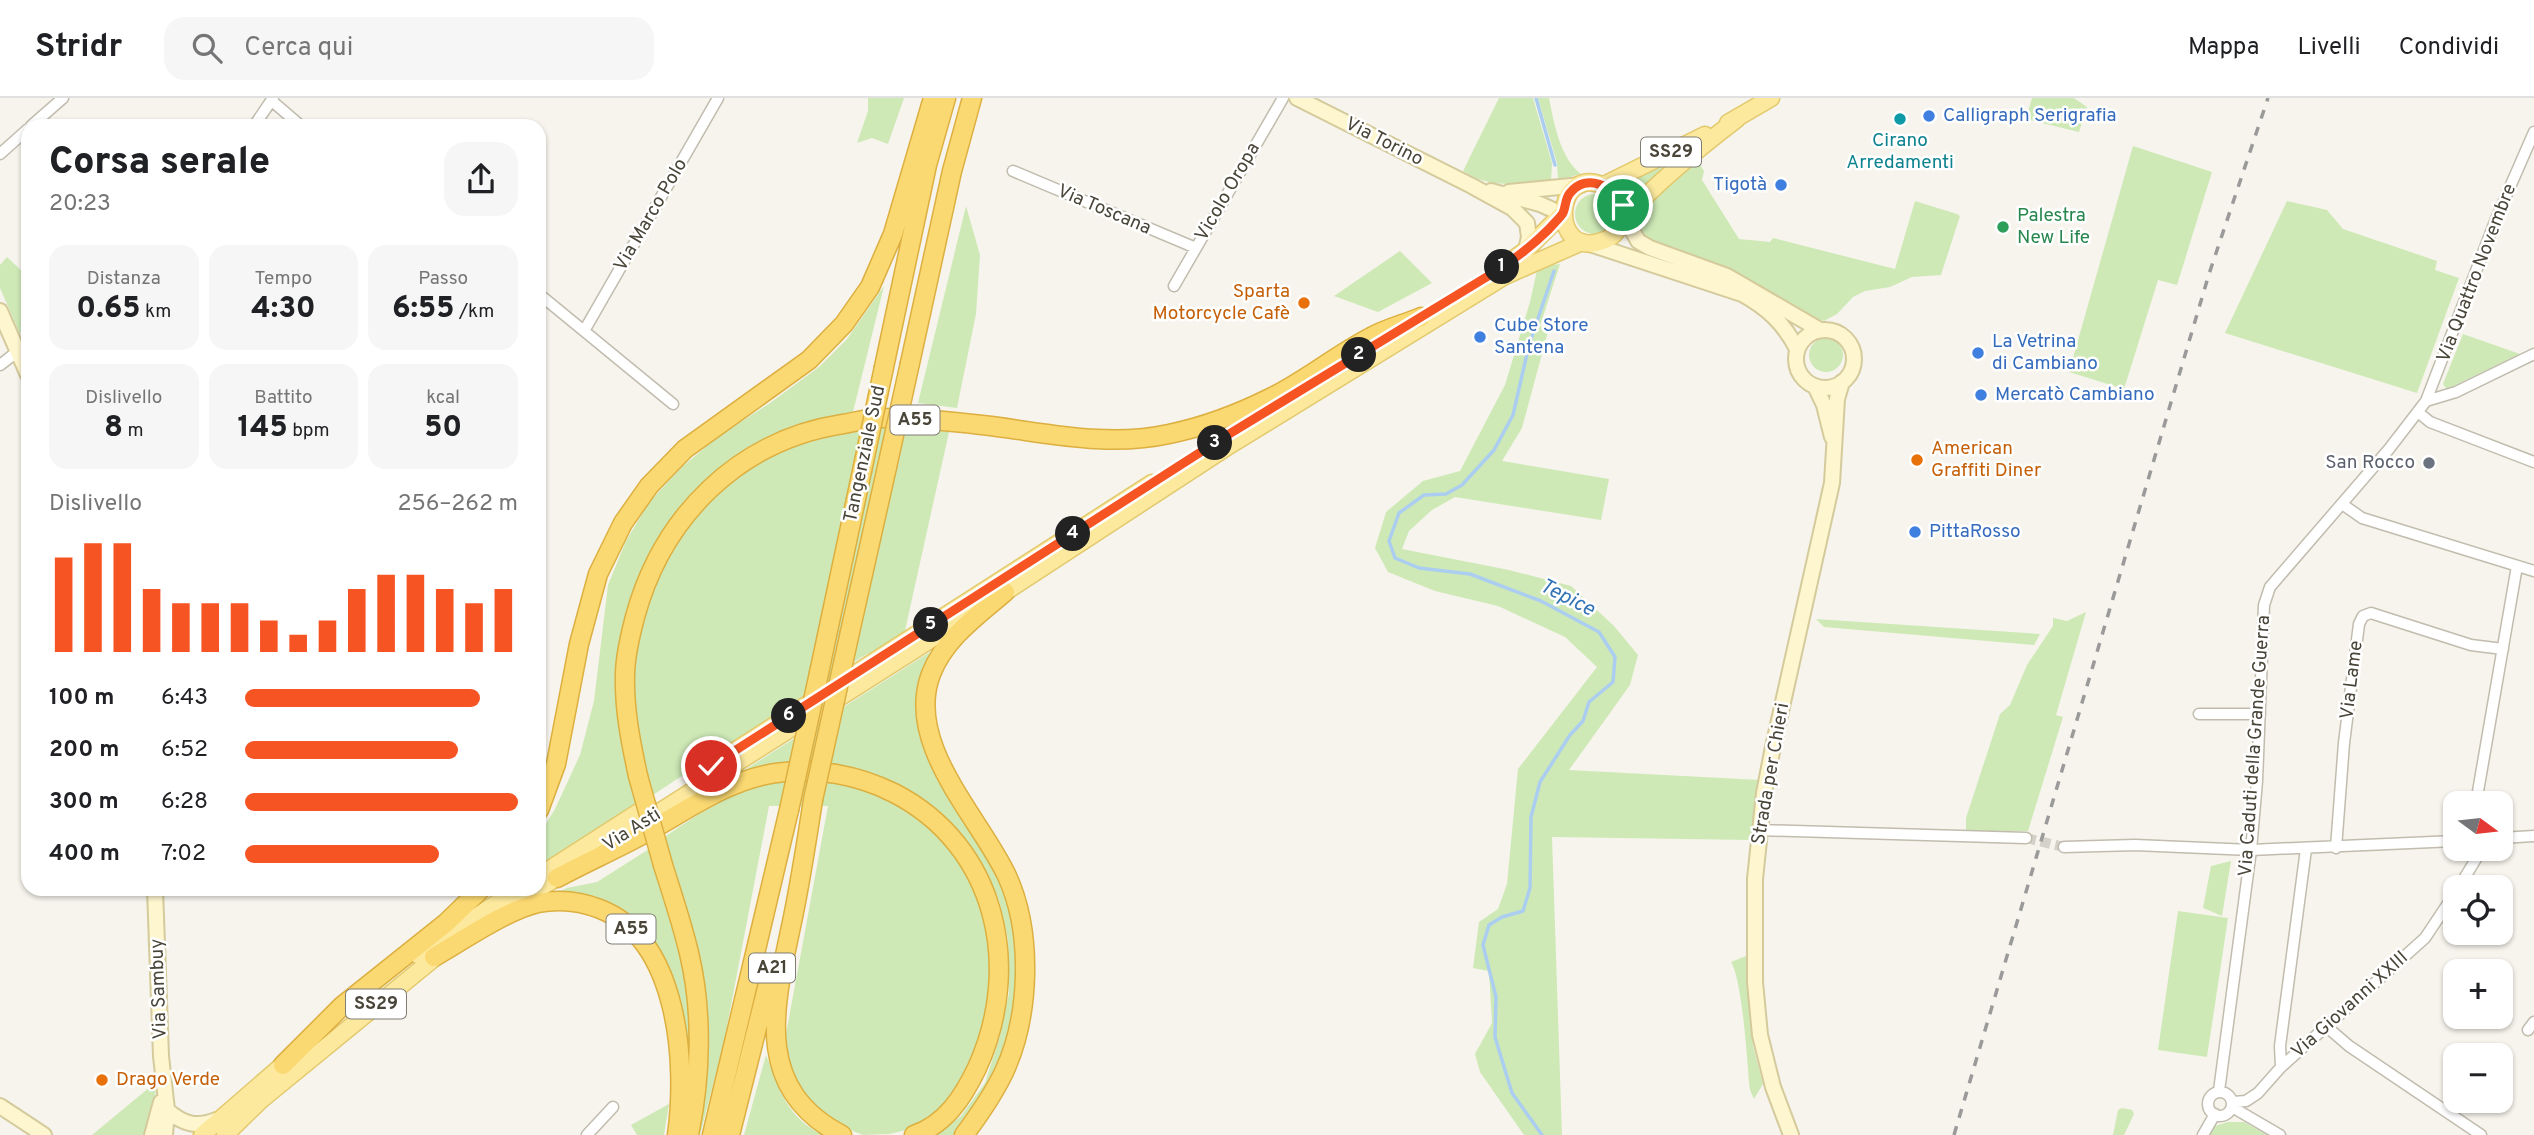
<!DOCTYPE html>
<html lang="it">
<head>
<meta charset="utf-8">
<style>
  :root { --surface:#fff; --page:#f6f6f6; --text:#202124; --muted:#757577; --line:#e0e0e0; --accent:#f65423 }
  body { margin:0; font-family:Overpass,sans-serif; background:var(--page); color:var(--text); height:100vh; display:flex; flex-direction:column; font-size:26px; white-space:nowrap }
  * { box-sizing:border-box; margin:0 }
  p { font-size:23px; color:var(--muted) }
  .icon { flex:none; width:38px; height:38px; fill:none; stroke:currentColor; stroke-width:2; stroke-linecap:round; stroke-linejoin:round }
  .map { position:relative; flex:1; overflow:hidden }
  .details { position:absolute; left:21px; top:21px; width:525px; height:777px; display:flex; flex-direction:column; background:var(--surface); border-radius:21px; box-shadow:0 2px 5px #0004 }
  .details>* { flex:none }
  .needle { width:46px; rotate:105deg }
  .buttons { position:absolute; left:2443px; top:693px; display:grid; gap:14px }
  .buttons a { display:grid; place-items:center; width:70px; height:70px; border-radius:14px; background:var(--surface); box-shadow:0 2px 5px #0004; font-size:35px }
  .pin { position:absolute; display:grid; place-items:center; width:60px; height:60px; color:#fff; margin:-30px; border:4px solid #fff; border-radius:50%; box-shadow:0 2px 7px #0007 }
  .km { position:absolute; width:35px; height:35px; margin:-18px; border-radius:50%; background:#222; color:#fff; font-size:19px; line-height:35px; text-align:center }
  .round { display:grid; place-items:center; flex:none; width:74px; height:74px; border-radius:21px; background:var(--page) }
  .headline { display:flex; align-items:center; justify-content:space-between; height:119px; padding:0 28px }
  h1 { font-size:38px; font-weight:800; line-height:52px }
  .metrics { display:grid; grid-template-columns:repeat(3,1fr); gap:10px; height:119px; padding:7px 28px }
  .metrics div { display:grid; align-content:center; border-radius:18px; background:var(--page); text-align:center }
  .metrics b { font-size:30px; font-weight:800 }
  .metrics small { font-size:19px; font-weight:400 }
  .metrics p { font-size:19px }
  .chart { height:196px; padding:14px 28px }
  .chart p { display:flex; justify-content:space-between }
  .chart svg { width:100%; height:126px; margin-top:7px; stroke:var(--accent); stroke-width:6 }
  ul { padding:0 28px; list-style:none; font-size:23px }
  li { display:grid; grid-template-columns:112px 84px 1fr; align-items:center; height:52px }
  li i { height:18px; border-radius:9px; background:var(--accent) }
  header { display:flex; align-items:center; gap:42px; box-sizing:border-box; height:98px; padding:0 35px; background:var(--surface); border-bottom:2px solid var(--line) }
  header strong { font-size:33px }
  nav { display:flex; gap:38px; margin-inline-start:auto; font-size:24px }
  .search { width:490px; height:63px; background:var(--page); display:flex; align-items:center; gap:18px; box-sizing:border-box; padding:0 24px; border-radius:21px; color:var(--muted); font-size:26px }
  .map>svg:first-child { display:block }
</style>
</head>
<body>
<header>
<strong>Stridr</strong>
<div class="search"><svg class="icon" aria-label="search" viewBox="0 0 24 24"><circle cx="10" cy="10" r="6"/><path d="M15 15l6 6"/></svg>Cerca qui</div>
<nav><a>Mappa</a><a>Livelli</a><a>Condividi</a></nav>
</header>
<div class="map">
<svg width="2534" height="1037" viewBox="0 0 2534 1037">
  <rect width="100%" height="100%" fill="#f6f4ec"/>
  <path fill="#cee9b6" d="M868 0H904L888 46 872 40 857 45 868 13Z
    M1499 0H1533L1552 65 1551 84C1522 86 1488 91 1463 73Z
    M1538 0H1549C1554 25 1560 60 1581 76L1558 82 1557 65Z
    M2032 0H2074L2087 9 2079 34 2026 21Z
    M2133 48 2212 74 2177 187 2158 182 2124 291 2069 274Z
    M1669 61H1675L1631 103 1621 89Z
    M1699 65 1704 73 1702 82 1739 141 1770 144 1773 140 1895 171 1915 103 1957 116 1960 118 1941 177 1912 179 1890 189 1865 193 1853 199 1837 216 1824 223 1813 220 1732 173 1657 146 1640 137 1635 125 1638 115 1685 70Z
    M1575 116a20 20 0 1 1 40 0a20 20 0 1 1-40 0Z
    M2287 103 2327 112 2343 131 2437 163 2435 172 2459 180 2417 295 2225 235Z
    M966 108 980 157 976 216 957 310 918 305Z
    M1400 153 1432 185 1378 214 1334 198Z
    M7 159 28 179V225L20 236 0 190V167Z
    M1560 166 1540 228 1549 230 1522 330 1502 363 1609 381 1601 422 1455 399 1432 412 1409 433 1402 451 1509 472 1571 488 1614 528 1638 557 1630 587 1569 672 1760 682 1752 742 1552 739 1562 1037H1524L1480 974 1475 956 1492 925 1489 873 1473 870 1479 824 1498 811 1507 786 1518 671 1597 569 1565 539 1498 508 1435 493 1388 474 1375 450 1386 414 1423 383 1460 373 1505 287 1530 204 1538 168Z
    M884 188 853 314 791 331 666 434 619 589 622 646 636 706 539 769V737L555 711 580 657 594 603 608 487 626 443 650 403 683 368 719 338 770 305 819 269 847 241Z
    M2463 236 2520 256 2447 291 2443 286Z
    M1809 257a17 17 0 1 1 34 0a17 17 0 1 1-34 0Z
    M915 329 949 334 904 537 860 560 653 697 634 634 632 566 645 504 684 429 712 398 743 373 782 351 820 337 852 330Z
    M2086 514 2056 617 2063 619 2028 733H1966V720L2000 616 2010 607 2027 567 2053 528V520L2067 523Z
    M1816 521 2040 536 2034 547 1824 529Z
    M930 554 920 582 917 624 930 660 1006 794 1017 838V901L1008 942 995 981 960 1032 954 1037H937L961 1018 985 985 1000 938 1009 895 1008 841 999 802 978 761 949 725 908 697 871 679 754 672 740 675Z
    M836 683 893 703 945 741 973 782 990 828 993 877 986 928 969 973 952 1003 922 1028 890 1036 863 1037 833 1025 813 1006 790 973 784 947 828 708H769L724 944 700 1037H696L704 959 663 740C693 719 738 689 775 684 795 682 816 684 836 683Z
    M649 751C664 796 682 842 689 890 693 922 692 955 690 987L677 911 629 821 545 800 567 790 597 784Z
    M2231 763 2222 818 2203 810 2211 768Z
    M2178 813 2228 820 2207 959 2158 952Z
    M1746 858 1753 948 1763 986 1754 1001 1750 992C1747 965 1743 884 1731 864Z
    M766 957C780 992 786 1019 823 1037H744Z
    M156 984C155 1003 154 1020 144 1037H92Z
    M669 1006 664 1037H637L631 1027Z
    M2122 1010 2132 1012 2134 1016 2124 1037H2113L2118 1012Z
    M2228 1024H2244L2267 1037H2209L2215 1028Z"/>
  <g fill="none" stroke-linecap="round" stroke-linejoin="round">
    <path stroke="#abcef0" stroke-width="3.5" d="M1536 0 1555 67
      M1542 1037 1512 995 1495 939 1496 899 1483 847 1489 827 1502 819 1523 813 1530 790 1531 719 1540 684 1570 637 1583 623 1589 604 1613 584 1615 559 1599 534 1541 503 1470 476 1419 470 1395 460 1389 443 1399 415 1424 397 1446 396 1462 387 1494 352 1513 317 1529 247 1554 173"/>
    <path stroke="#d4d1c8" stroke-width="10" stroke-dasharray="10 5" stroke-linecap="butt" d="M2026 740 2064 749"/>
    <g stroke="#c1bcae" stroke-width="13">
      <path id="street" d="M272 3 301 28
        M31 28 63 0
        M254 28 273 0
        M0 56 28 31
        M1013 73 1196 150
        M1174 188 1283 0
        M539 196 673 306
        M584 233 718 0
        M0 267 18 253
        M2426 303 2456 294 2534 256
        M2419 315 2430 324 2534 364
        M2342 406 2362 420 2534 473
        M2199 616H2260
        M2476 705 2517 468
        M1759 732 2026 740
        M2501 740 2534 738
        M2064 749 2135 747 2251 752 2455 743
        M2336 750 2344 645 2359 526 2363 518 2371 515 2377 517 2471 547 2503 551
        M2459 789 2482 751
        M2327 929 2349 948 2481 1037
        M2528 932 2534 924
        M2281 969 2280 948 2306 751
        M2219 993 2251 752 2257 683 2264 507 2270 489 2389 351 2426 303 2496 121 2534 34
        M2208 1006a12 12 0 1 1 24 0a12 12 0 1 1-24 0Z
        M2233 1004 2246 1003 2258 995 2281 969 2425 840 2455 795
        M2232 1009 2280 1037
        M587 1037 613 1009
        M2203 1037 2215 1016"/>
    </g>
    <g stroke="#d4ca9c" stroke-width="18">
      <path id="secondary" d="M1297 0 1472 88 1512 110 1527 125 1529 139 1526 152
        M1491 93 1540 106 1562 116
        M1509 94 1581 87
        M1625 119 1638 143 1650 150 1727 178 1820 232
        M1590 146 1742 196C1767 210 1784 225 1797 251
        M0 213 28 277
        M1796 261a29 29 0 1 1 58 0a29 29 0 1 1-58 0Z
        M1815 288 1824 307 1832 339
        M155 791 161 958 167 1012 165 1037
        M0 1008 44 1037
        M167 1012C183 1026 196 1030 216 1022
        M152 1037 161 1004
        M1791 1037 1773 989 1760 937 1755 884V781L1764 695 1773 649 1832 385 1837 301 1842 284"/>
    </g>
    <g stroke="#e3c96d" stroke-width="19">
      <path id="primary" d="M1728 25 1771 0
        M1604 87 1705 37
        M1625 119C1623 108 1621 99 1611 92 1553 55 1546 166 1605 142 1619 137 1619 125 1629 115 1662 80 1699 50 1737 21
        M1496 174 1526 152 1562 116
        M996 500 1227 349 1505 178 1582 144
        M708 670 1152 385
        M609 746 971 516
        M539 778 648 708
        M509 810 567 773
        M418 857 518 791
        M202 1037 292 959
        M225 1037 261 1002 443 853"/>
    </g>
    <g stroke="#dcaf40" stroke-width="21">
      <path id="highway" d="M910 265 952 73 972 0
        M884 269 927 67 946 0
        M850 534 887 369
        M819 575 862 373
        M638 678C631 645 624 612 625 577 625 558 630 538 635 519 662 419 738 342 843 326 855 324 868 320 880 320 913 320 949 323 982 327 1044 334 1106 350 1169 336 1203 329 1238 316 1270 300 1305 283 1336 257 1371 239 1387 230 1405 226 1421 219
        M813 702C807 741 801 780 793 819 776 902 749 989 842 1037
        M539 712 556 666 579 546 598 476 623 425 649 388 685 351 809 262 844 226 870 189 893 136 933 0
        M663 767C672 796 682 825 689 855 703 913 701 979 689 1037
        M557 780C585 765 614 752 642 737 685 714 726 682 776 675 816 669 858 677 894 695 997 748 1023 869 977 970 963 999 946 1026 914 1037
        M434 859C462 843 507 812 538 805 559 801 580 803 600 811 679 842 687 965 677 1037
        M283 967 342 908 446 825 481 791
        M712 1037 789 712
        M730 1037 770 878
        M964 1037C979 1017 993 997 1004 974 1030 918 1033 835 1007 778 980 720 904 646 931 576 945 540 977 518 1005 494"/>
    </g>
    <use href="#street" stroke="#fff" stroke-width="10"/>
    <use href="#secondary" stroke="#fef6ce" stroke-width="14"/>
    <use href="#primary" stroke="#fce99e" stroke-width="16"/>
    <use href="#highway" stroke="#fbd972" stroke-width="18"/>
    <path stroke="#9a9a9a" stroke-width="3.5" stroke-dasharray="9 9" stroke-linecap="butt" d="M1954 1037 2209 176 2268 0"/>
    <g stroke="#dcaf40" stroke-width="21" stroke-linecap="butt">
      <path id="highway-bridge" d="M887 369 910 265
        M862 373 884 269
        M638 678 663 767
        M813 702 850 534
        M789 712 819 575"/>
    </g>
    <use href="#highway-bridge" stroke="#fbd972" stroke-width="18"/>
  </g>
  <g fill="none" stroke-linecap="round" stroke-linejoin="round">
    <g stroke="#fff" stroke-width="14">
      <path id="route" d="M711 668 1221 341 1498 172C1516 160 1533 147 1549 131 1553 126 1560 120 1563 115 1566 108 1565 101 1570 95 1587 74 1613 89 1623 107"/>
    </g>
    <use href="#route" stroke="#f65423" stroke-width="9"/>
  </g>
  <g fill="#3f7fe0" stroke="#fff" stroke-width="2.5">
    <circle cx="1929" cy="18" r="7"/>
    <circle cx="1781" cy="87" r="7"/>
    <circle cx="1480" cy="239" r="7"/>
    <circle cx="1978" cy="255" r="7"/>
    <circle cx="1981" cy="297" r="7"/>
    <circle cx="1915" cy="434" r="7"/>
  </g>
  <circle fill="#0f9aa8" stroke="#fff" stroke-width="2.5" cx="1900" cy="21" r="7"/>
  <circle fill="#2e9e5b" stroke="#fff" stroke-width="2.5" cx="2003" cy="129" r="7"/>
  <g fill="#e8710a" stroke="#fff" stroke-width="2.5">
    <circle cx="1304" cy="205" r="7"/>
    <circle cx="1917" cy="362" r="7"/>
    <circle cx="102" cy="982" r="7"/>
  </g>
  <circle fill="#6b7280" stroke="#fff" stroke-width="2.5" cx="2429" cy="365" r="7"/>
  <g text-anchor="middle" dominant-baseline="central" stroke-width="5" stroke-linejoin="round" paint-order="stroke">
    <g fill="#fff" stroke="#807d74" stroke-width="2">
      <rect x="1641" y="39.5" width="60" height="29" rx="5"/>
      <rect x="890.5" y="307.5" width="49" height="29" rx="5"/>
      <rect x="606.5" y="816.5" width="49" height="29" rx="5"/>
      <rect x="749" y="855.5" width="46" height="29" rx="5"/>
      <rect x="346" y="891.5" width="60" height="29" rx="5"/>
    </g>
    <g font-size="18" font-weight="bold" fill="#4a4539">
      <text x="1671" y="54">SS29</text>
      <text x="915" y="322">A55</text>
      <text x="631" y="831">A55</text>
      <text x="772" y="870">A21</text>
      <text x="376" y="906">SS29</text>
    </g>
    <g font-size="19" fill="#366cbe" stroke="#fff" text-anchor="start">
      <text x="1943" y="18">Calligraph Serigrafia</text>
      <text x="1767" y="87" text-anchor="end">Tigotà</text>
      <text x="1494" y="228">Cube Store<tspan x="1494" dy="22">Santena</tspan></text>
      <text x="1992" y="244">La Vetrina<tspan x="1992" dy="22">di Cambiano</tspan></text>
      <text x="1995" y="297">Mercatò Cambiano</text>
      <text x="1929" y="434">PittaRosso</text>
    </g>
    <g font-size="19" fill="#0d838f" stroke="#fff">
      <text x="1900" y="43">Cirano<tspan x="1900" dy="22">Arredamenti</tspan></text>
    </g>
    <g font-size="19" fill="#4a4539" stroke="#fff">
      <text transform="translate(1384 44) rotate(27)">Via Torino</text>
      <text transform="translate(1228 94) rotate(-60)">Vicolo Oropa</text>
      <text transform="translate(1104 112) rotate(23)">Via Toscana</text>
      <text transform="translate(651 117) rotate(-60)">Via Marco Polo</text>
      <text transform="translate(2477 175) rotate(-69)">Via Quattro Novembre</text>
      <text transform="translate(865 356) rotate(-78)">Tangenziale Sud</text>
      <text transform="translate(2352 582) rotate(-83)">Via Lame</text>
      <text transform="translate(2255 648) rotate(-86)">Via Caduti della Grande Guerra</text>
      <text transform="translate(1771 676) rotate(-80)">Strada per Chieri</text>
      <text transform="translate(632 732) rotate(-32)">Via Asti</text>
      <text transform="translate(159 891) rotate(-92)">Via Sambuy</text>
      <text transform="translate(2350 907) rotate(-42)">Via Giovanni XXIII</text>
    </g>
    <g font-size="19" fill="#27864d" stroke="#fff" text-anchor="start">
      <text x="2017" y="118">Palestra<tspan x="2017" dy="22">New Life</tspan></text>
    </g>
    <g font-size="19" fill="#c56008" stroke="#fff" text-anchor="start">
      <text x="1290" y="194" text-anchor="end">Sparta<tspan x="1290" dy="22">Motorcycle Cafè</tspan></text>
      <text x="1931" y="351">American<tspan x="1931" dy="22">Graffiti Diner</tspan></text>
      <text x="116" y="982">Drago Verde</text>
    </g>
    <g font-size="19" fill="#5b616d" stroke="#fff" text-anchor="end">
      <text x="2415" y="365">San Rocco</text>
    </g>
    <g font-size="21" font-style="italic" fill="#3374b6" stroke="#fff">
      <text transform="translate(1567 500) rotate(27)">Tepice</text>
    </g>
  </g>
</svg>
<div class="buttons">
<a><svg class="needle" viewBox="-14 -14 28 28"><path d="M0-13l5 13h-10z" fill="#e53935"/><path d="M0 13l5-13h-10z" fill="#757577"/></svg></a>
<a><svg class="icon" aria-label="locate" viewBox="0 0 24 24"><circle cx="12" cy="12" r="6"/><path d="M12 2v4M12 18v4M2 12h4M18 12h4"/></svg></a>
<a>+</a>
<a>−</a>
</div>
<div class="pin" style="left:1623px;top:107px;background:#1e9e55"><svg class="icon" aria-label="arrive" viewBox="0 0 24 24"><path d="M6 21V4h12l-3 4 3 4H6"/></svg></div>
<div class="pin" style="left:711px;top:668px;background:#d93025"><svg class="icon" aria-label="check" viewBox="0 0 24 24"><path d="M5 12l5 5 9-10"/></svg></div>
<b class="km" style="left:1502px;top:169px">1</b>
<b class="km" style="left:1359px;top:257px">2</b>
<b class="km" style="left:1215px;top:345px">3</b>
<b class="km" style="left:1073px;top:436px">4</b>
<b class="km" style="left:931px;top:527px">5</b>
<b class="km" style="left:789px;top:618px">6</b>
<section class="details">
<div class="headline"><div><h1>Corsa serale</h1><p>20:23</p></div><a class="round"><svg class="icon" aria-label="share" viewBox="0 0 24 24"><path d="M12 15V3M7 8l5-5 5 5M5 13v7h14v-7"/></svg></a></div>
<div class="metrics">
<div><p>Distanza</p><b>0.65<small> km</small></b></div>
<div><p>Tempo</p><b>4:30</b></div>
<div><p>Passo</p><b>6:55<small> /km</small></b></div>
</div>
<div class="metrics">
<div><p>Dislivello</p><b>8<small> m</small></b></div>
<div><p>Battito</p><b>145<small> bpm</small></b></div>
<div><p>kcal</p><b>50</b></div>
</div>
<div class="chart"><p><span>Dislivello</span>256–262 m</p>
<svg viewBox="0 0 160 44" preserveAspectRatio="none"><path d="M5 44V11M15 44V6M25 44V6M35 44V22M45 44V27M55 44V27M65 44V27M75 44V33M85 44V38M95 44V33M105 44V22M115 44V17M125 44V17M135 44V22M145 44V27M155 44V22"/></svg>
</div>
<ul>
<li><b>100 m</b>6:43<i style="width:86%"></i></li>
<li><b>200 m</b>6:52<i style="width:78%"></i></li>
<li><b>300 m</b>6:28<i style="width:100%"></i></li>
<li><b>400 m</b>7:02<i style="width:71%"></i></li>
</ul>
</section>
</div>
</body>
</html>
